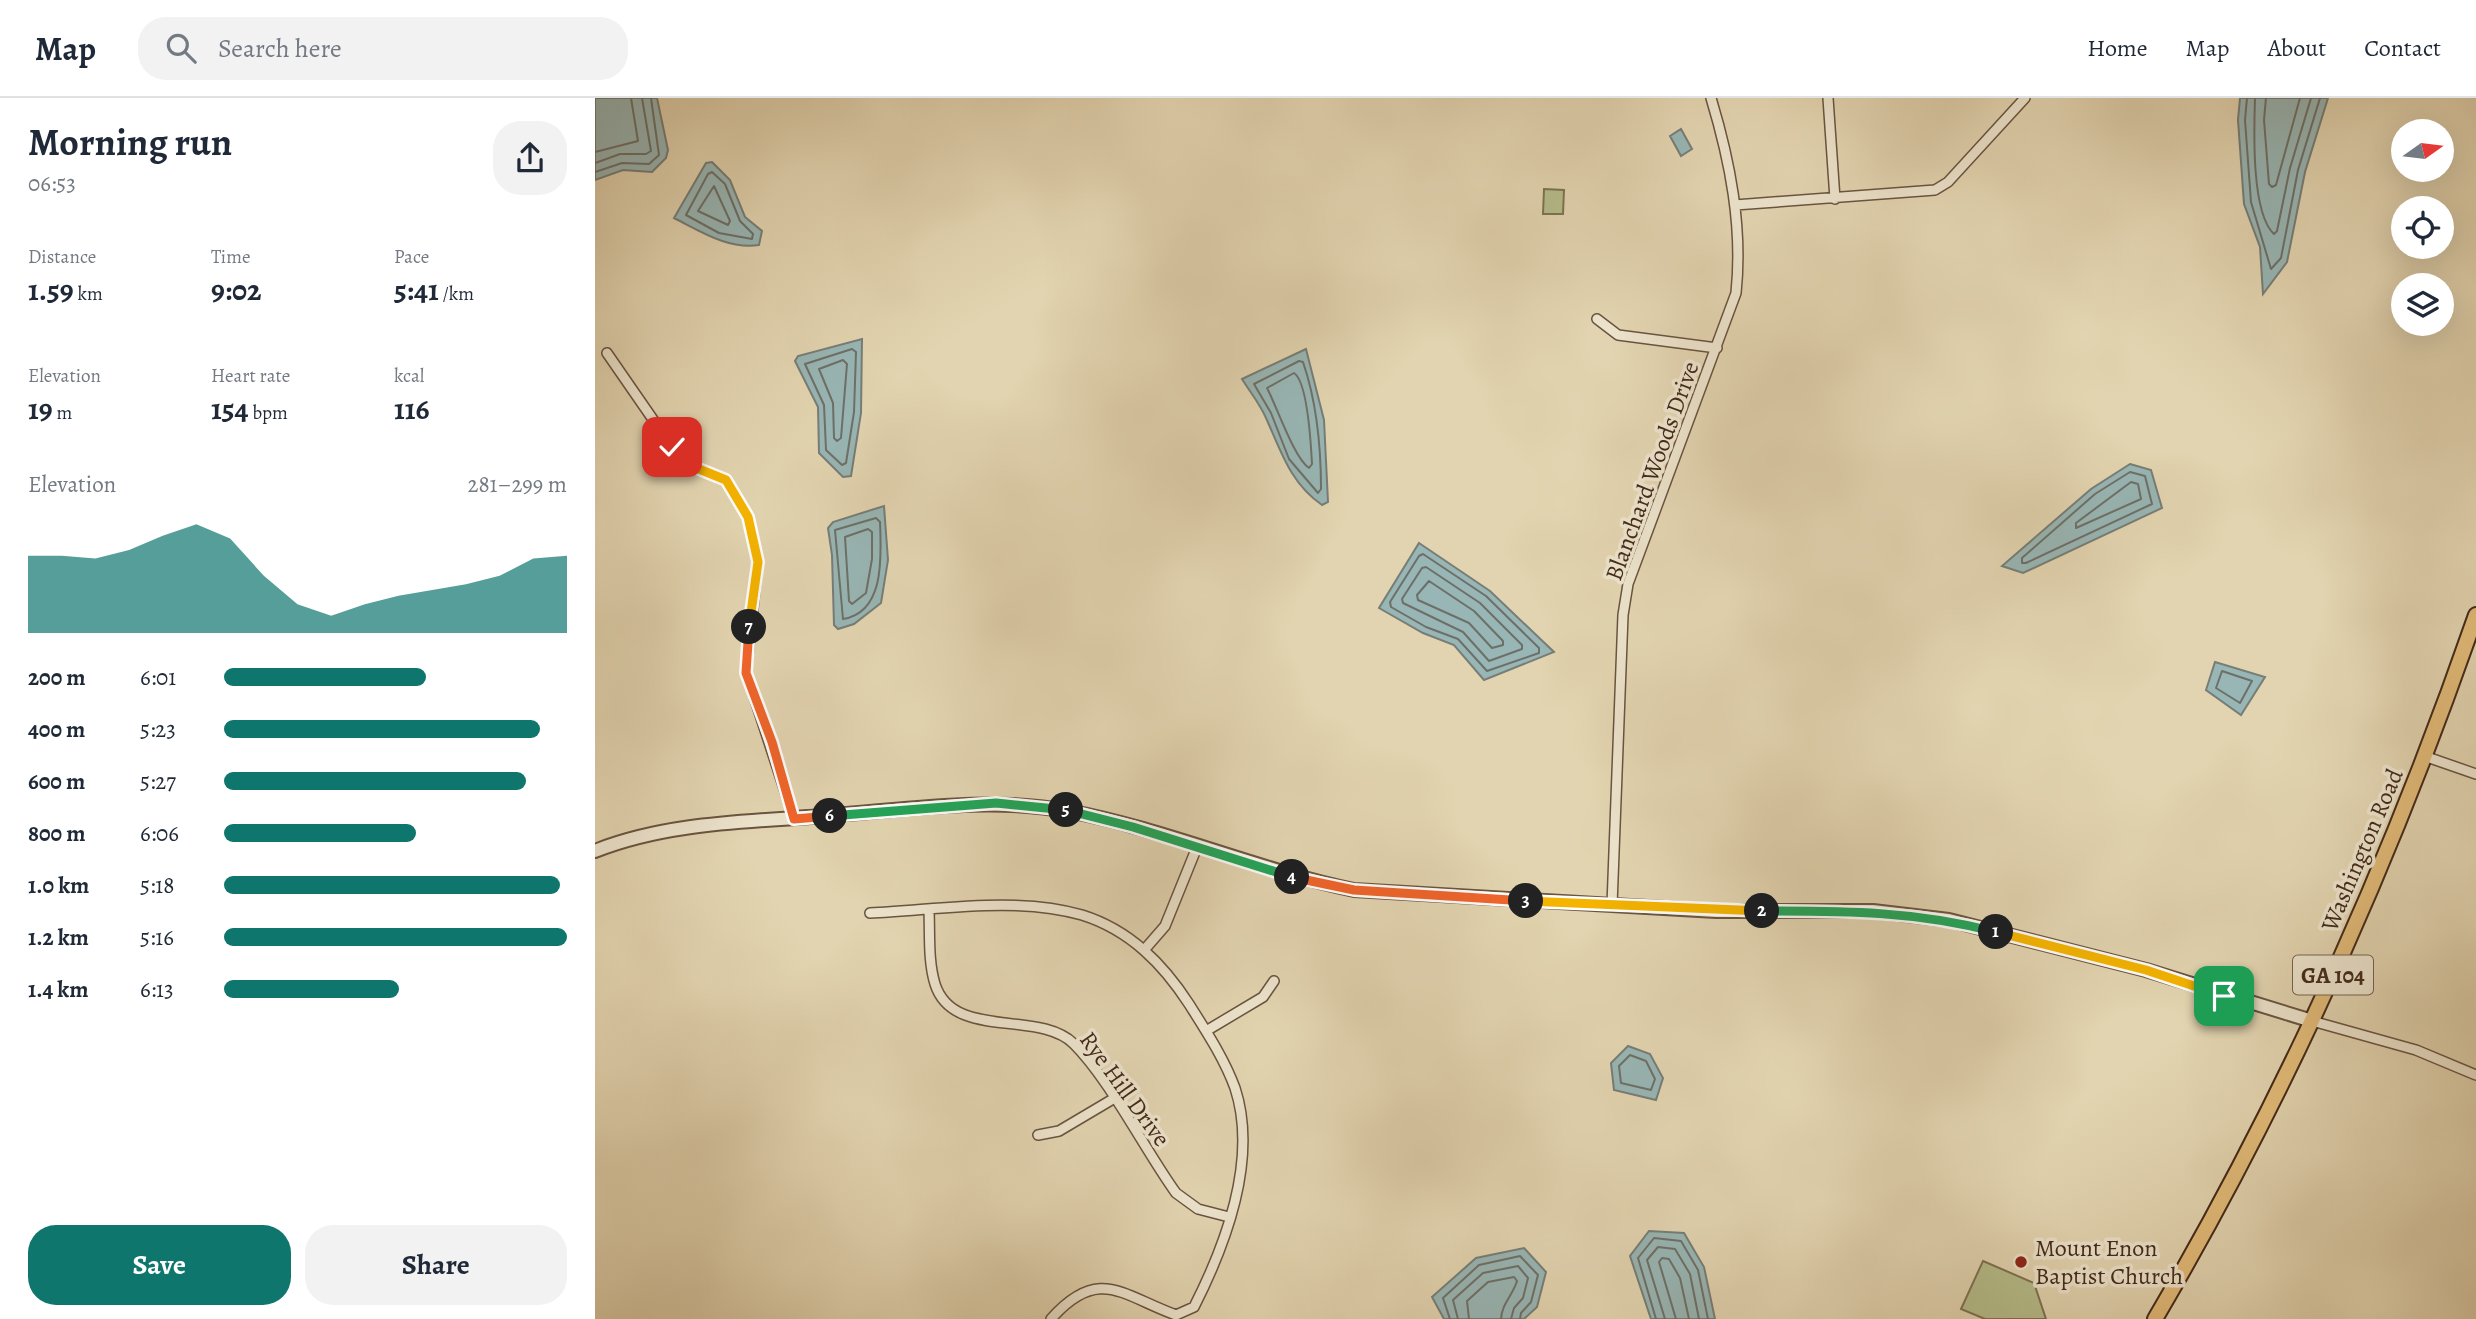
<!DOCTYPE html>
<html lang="en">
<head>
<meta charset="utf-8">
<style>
  :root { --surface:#fff; --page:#f2f2f3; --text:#1f2937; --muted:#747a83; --line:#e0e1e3; --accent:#0f766e }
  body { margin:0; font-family:Alegreya,serif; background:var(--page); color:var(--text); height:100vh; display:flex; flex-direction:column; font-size:26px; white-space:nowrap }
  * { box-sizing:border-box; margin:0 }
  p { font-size:23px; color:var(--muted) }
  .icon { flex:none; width:38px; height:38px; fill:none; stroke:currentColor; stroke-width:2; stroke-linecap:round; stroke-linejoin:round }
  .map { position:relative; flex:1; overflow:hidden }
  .sheet { display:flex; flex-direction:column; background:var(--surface); width:595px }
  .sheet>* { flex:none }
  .needle { width:46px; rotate:76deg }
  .fabs { position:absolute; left:1796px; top:21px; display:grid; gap:14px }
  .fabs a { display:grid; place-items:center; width:63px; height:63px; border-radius:50%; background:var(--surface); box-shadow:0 7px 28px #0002; font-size:35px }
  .pin { position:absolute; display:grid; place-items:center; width:60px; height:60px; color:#fff; margin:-30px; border-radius:14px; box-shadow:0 4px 10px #0006 }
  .km { position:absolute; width:35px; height:35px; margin:-18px; border-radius:50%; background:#222; color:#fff; font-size:19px; line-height:35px; text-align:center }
  .round { display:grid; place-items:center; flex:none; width:74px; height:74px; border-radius:28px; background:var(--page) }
  .summary { display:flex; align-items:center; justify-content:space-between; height:119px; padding:0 28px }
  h1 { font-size:38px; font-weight:700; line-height:52px }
  .figures { display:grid; grid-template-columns:repeat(3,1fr); gap:10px; height:119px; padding:7px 28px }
  .figures div { display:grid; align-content:center }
  .figures b { font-size:30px; font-weight:700 }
  .figures small { font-size:19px; font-weight:400 }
  .figures p { font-size:19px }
  .chart { height:196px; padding:14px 28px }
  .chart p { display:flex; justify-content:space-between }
  .chart svg { width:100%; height:126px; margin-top:7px; fill:var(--accent); opacity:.7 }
  .action { display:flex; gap:14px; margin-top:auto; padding:14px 28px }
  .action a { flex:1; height:80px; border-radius:28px; background:var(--accent); color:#fff; font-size:28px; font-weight:700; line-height:80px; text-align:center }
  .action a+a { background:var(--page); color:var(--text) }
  ul { padding:0 28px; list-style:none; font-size:23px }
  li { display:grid; grid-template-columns:112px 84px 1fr; align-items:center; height:52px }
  li i { height:18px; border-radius:9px; background:var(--accent) }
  header { display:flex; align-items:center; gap:42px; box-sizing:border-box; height:98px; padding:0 35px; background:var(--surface); border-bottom:2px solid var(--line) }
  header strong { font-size:33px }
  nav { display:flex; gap:38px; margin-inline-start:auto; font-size:24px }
  .search { width:490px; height:63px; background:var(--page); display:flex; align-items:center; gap:18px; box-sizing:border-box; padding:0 24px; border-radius:28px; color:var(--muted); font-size:26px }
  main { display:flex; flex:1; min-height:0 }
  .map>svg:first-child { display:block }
</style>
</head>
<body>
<header>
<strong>Map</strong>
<div class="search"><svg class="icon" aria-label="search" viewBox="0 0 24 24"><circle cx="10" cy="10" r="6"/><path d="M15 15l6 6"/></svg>Search here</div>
<nav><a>Home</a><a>Map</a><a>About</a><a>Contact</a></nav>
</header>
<main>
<section class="sheet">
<div class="summary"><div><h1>Morning run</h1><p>06:53</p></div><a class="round"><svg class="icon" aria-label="share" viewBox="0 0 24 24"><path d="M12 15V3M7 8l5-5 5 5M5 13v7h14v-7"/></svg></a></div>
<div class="figures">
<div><p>Distance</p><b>1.59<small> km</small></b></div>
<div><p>Time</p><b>9:02</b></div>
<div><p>Pace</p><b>5:41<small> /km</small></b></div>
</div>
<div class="figures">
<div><p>Elevation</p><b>19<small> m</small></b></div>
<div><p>Heart rate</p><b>154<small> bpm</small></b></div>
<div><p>kcal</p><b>116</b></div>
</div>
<div class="chart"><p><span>Elevation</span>281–299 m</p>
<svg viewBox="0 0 160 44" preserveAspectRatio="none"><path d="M0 44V17L10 17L20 18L30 15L40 10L50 6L60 11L70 24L80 34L90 38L100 34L110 31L120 29L130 27L140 24L150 18L160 17V44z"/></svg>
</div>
<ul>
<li><b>200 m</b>6:01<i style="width:59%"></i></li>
<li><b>400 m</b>5:23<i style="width:92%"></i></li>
<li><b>600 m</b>5:27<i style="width:88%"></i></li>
<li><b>800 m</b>6:06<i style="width:56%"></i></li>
<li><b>1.0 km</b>5:18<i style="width:98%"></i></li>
<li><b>1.2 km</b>5:16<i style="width:100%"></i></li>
<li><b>1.4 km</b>6:13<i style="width:51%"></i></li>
</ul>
<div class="action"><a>Save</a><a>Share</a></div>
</section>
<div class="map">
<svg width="1881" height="1221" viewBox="0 0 1881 1221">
  <rect width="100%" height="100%" fill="#e2d4b0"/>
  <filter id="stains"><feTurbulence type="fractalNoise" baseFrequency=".00286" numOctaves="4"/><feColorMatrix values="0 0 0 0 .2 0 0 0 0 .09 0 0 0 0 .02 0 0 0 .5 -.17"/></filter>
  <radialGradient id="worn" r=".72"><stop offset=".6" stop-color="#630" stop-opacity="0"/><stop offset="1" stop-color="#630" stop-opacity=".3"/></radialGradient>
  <path fill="#b5bc8a" stroke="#7c7352" stroke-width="2" d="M949 91 969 92 968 116H948Z
    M1388 1163 1439 1185 1451 1221H1390L1366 1211Z"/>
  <path fill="#98b6b5" stroke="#767e77" stroke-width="2" d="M0 0H62L73 52 71 60 57 74 28 72 0 82Z
    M1645 0H1733L1710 74 1692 164 1668 196 1665 149 1649 106 1643 22Z
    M1086 31 1097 51 1086 58 1075 38Z
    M117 64 135 82 150 119 167 133 164 147C134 152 105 133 79 120L111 65Z
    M267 241 266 315 256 378 248 379 224 355 223 309 200 263 203 258Z
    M711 251 729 322 733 404 727 407C695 385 686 353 671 320 665 306 655 294 647 281Z
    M1535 366 1556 372 1567 410 1428 475 1407 468 1496 391Z
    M289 408 293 462 286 505 259 526 243 531 239 527 237 457 233 430 238 424Z
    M824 445 895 493 959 554 889 582 859 547 828 535 784 510Z
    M1620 564 1670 579 1646 617 1611 592Z
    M1033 948 1055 956 1068 980 1061 1002 1019 992 1016 965Z
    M1054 1133 1089 1135 1109 1169 1120 1221H1056L1035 1158Z
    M929 1150 951 1174 942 1209 929 1221H849L837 1199 881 1160Z"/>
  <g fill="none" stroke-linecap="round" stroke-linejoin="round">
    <path stroke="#6d7068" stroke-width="2" d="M1652 0 1650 22 1656 104 1676 171 1686 160 1703 72 1725 0
      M1660 0C1659 31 1656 115 1679 136L1682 133 1695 70 1716 0
      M1671 0 1669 22 1674 86 1677 89 1681 87 1705 0
      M0 54 43 43 36 0
      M0 65 25 56H51L56 53 47 0
      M0 74 27 65 54 66 64 57 56 0
      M117 74 130 86 145 123 158 136 157 141 124 135 91 117 113 76Z
      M119 88 135 123 133 127 103 113Z
      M257 251 261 254 259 314 251 365 247 367 231 352 229 307 210 266Z
      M248 262 252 266 246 340 242 343 239 340 238 305 224 271Z
      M704 263 708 264C722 305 726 348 726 391L723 395 694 361 676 315 659 286Z
      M699 275C713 284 716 348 717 366L714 370C699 360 682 309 672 290Z
      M1535 374 1550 378 1557 406 1431 465H1427V460L1500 396Z
      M1536 384 1543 386 1546 401 1481 430V425Z
      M281 420 285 424C286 456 291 514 248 521L240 432Z
      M273 431 277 434V461L271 495 257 506 254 503 250 439Z
      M828 456 891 498 944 550V555L892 573 863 541 831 529 796 509 795 504 824 458Z
      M831 469 885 505 927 547V551L894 563 868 534 808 505 807 501 827 470Z
      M834 483 879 513 908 543V547L897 550 874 525 823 502 822 497Z
      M1627 573 1657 583 1645 605 1621 590Z
      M1035 957 1051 963 1060 981 1056 992 1026 985 1024 968Z
      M855 1221 848 1200 884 1167 925 1158 943 1177 936 1204 926 1215 925 1221
      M863 1221 858 1202 888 1175 923 1168 933 1180 928 1200 919 1210 916 1221
      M874 1221 872 1203 893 1184 919 1179 922 1183C918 1197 907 1205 906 1221
      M1061 1221 1043 1160 1059 1140 1086 1143 1103 1172 1113 1221
      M1070 1221 1052 1162 1063 1149 1080 1151 1095 1176 1104 1221
      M1081 1221 1064 1164 1067 1160 1074 1161 1085 1180 1094 1221"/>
    <g stroke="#6a5440" stroke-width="12">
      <path id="minor" d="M1233 0 1240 101
        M1140 107 1340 92 1353 84 1430 0
        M1002 221 1023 237 1122 250
        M12 255 77 349 94 367 131 382 153 419 163 464 151 574 199 721
        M1832 659 1881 676
        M1017 807 1028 517 1033 486 1141 195C1148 129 1135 63 1116 0
        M334 812C335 837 333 863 340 886 358 943 444 911 479 946 515 982 550 1052 581 1095L603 1111 634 1119
        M275 815C343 812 420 798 487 817 535 832 568 866 594 906 611 933 629 960 640 990 663 1060 631 1146 599 1209L581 1217C528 1198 504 1167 456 1221
        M550 851 570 828 602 749
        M1717 923 1821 952 1881 977
        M611 933 668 899 679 883
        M443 1037 464 1033 518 1001"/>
    </g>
    <g stroke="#6a5440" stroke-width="16">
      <path id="tertiary" d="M0 753C75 723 160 724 240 717 317 711 396 699 473 713 570 731 662 772 759 792L1121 813H1278L1354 822 1551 872 1717 923"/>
    </g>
    <g stroke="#422a1b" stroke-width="18">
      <path id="primary" d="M1560 1221C1692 996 1796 763 1881 517"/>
    </g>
    <use href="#minor" stroke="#ece3cc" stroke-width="9"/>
    <use href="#tertiary" stroke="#ece3cc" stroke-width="12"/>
    <use href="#primary" stroke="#e1ba78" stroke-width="14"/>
  </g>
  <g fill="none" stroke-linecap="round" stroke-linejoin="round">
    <g stroke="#fff" stroke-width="14">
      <path id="split-1" d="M1401 834 1551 872 1629 898"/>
    </g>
    <g stroke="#fff" stroke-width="14">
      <path id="split-2" d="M1167 813C1251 813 1320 813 1401 834"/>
    </g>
    <g stroke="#fff" stroke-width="14">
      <path id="split-3" d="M931 803 1167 813"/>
    </g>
    <g stroke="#fff" stroke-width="14">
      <path id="split-4" d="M697 779 759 792 931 803"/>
    </g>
    <g stroke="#fff" stroke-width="14">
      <path id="split-5" d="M471 712 538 729 697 779"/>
    </g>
    <g stroke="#fff" stroke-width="14">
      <path id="split-6" d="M235 718 401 705 471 712"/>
    </g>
    <g stroke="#fff" stroke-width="14">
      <path id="split-7" d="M154 529 151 575 177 644 199 721 235 718"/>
    </g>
    <g stroke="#fff" stroke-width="14">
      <path id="split-8" d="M77 349 94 367 131 382 153 419 163 464 154 529"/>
    </g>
    <use href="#split-1" stroke="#f5b400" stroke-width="9"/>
    <use href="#split-2" stroke="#22a559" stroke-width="9"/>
    <use href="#split-3" stroke="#f5b400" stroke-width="9"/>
    <use href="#split-4" stroke="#f0652b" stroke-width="9"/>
    <use href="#split-5" stroke="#22a559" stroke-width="9"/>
    <use href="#split-6" stroke="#22a559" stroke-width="9"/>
    <use href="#split-7" stroke="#f0652b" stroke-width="9"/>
    <use href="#split-8" stroke="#f5b400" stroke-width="9"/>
  </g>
  <circle fill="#8f2418" stroke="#ece3cc" stroke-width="2.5" cx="1426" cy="1164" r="7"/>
  <g text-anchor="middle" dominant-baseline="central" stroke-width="7" stroke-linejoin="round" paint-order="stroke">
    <rect fill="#ece3cc" stroke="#756250" stroke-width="2" x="1698" y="857.5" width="80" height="39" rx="5"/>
    <g font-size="23" font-weight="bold" fill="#422a1b">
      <text x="1738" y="877">GA 104</text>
    </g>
    <g font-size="24" fill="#422a1b" stroke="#ece3cc">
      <text transform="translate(1057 373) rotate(-70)">Blanchard Woods Drive</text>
      <text transform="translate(1767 752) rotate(-67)">Washington Road</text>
      <text transform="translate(530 991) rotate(54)">Rye Hill Drive</text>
    </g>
    <g font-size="24" fill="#422a1b" stroke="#ece3cc" text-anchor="start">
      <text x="1440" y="1150">Mount Enon<tspan x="1440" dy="28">Baptist Church</tspan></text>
    </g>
  </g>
  <rect width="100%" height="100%" filter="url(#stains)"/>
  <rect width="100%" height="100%" fill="url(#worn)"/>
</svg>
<div class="fabs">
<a><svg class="needle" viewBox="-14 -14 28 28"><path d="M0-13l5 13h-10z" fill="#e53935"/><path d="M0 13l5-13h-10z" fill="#747a83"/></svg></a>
<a><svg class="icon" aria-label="locate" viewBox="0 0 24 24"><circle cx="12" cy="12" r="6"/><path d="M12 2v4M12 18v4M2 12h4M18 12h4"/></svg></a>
<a><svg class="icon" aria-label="layers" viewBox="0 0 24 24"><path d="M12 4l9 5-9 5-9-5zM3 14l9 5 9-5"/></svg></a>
</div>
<div class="pin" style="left:1629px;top:898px;background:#1e9e55"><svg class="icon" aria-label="arrive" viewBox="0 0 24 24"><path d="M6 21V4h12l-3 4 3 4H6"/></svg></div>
<div class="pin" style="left:77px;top:349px;background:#d93025"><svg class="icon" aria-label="check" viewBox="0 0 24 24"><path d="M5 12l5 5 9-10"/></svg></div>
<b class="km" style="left:1401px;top:834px">1</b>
<b class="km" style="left:1167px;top:813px">2</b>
<b class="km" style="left:931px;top:803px">3</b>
<b class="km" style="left:697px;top:779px">4</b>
<b class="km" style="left:471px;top:712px">5</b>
<b class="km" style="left:235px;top:718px">6</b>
<b class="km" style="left:154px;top:529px">7</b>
</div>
</main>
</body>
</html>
